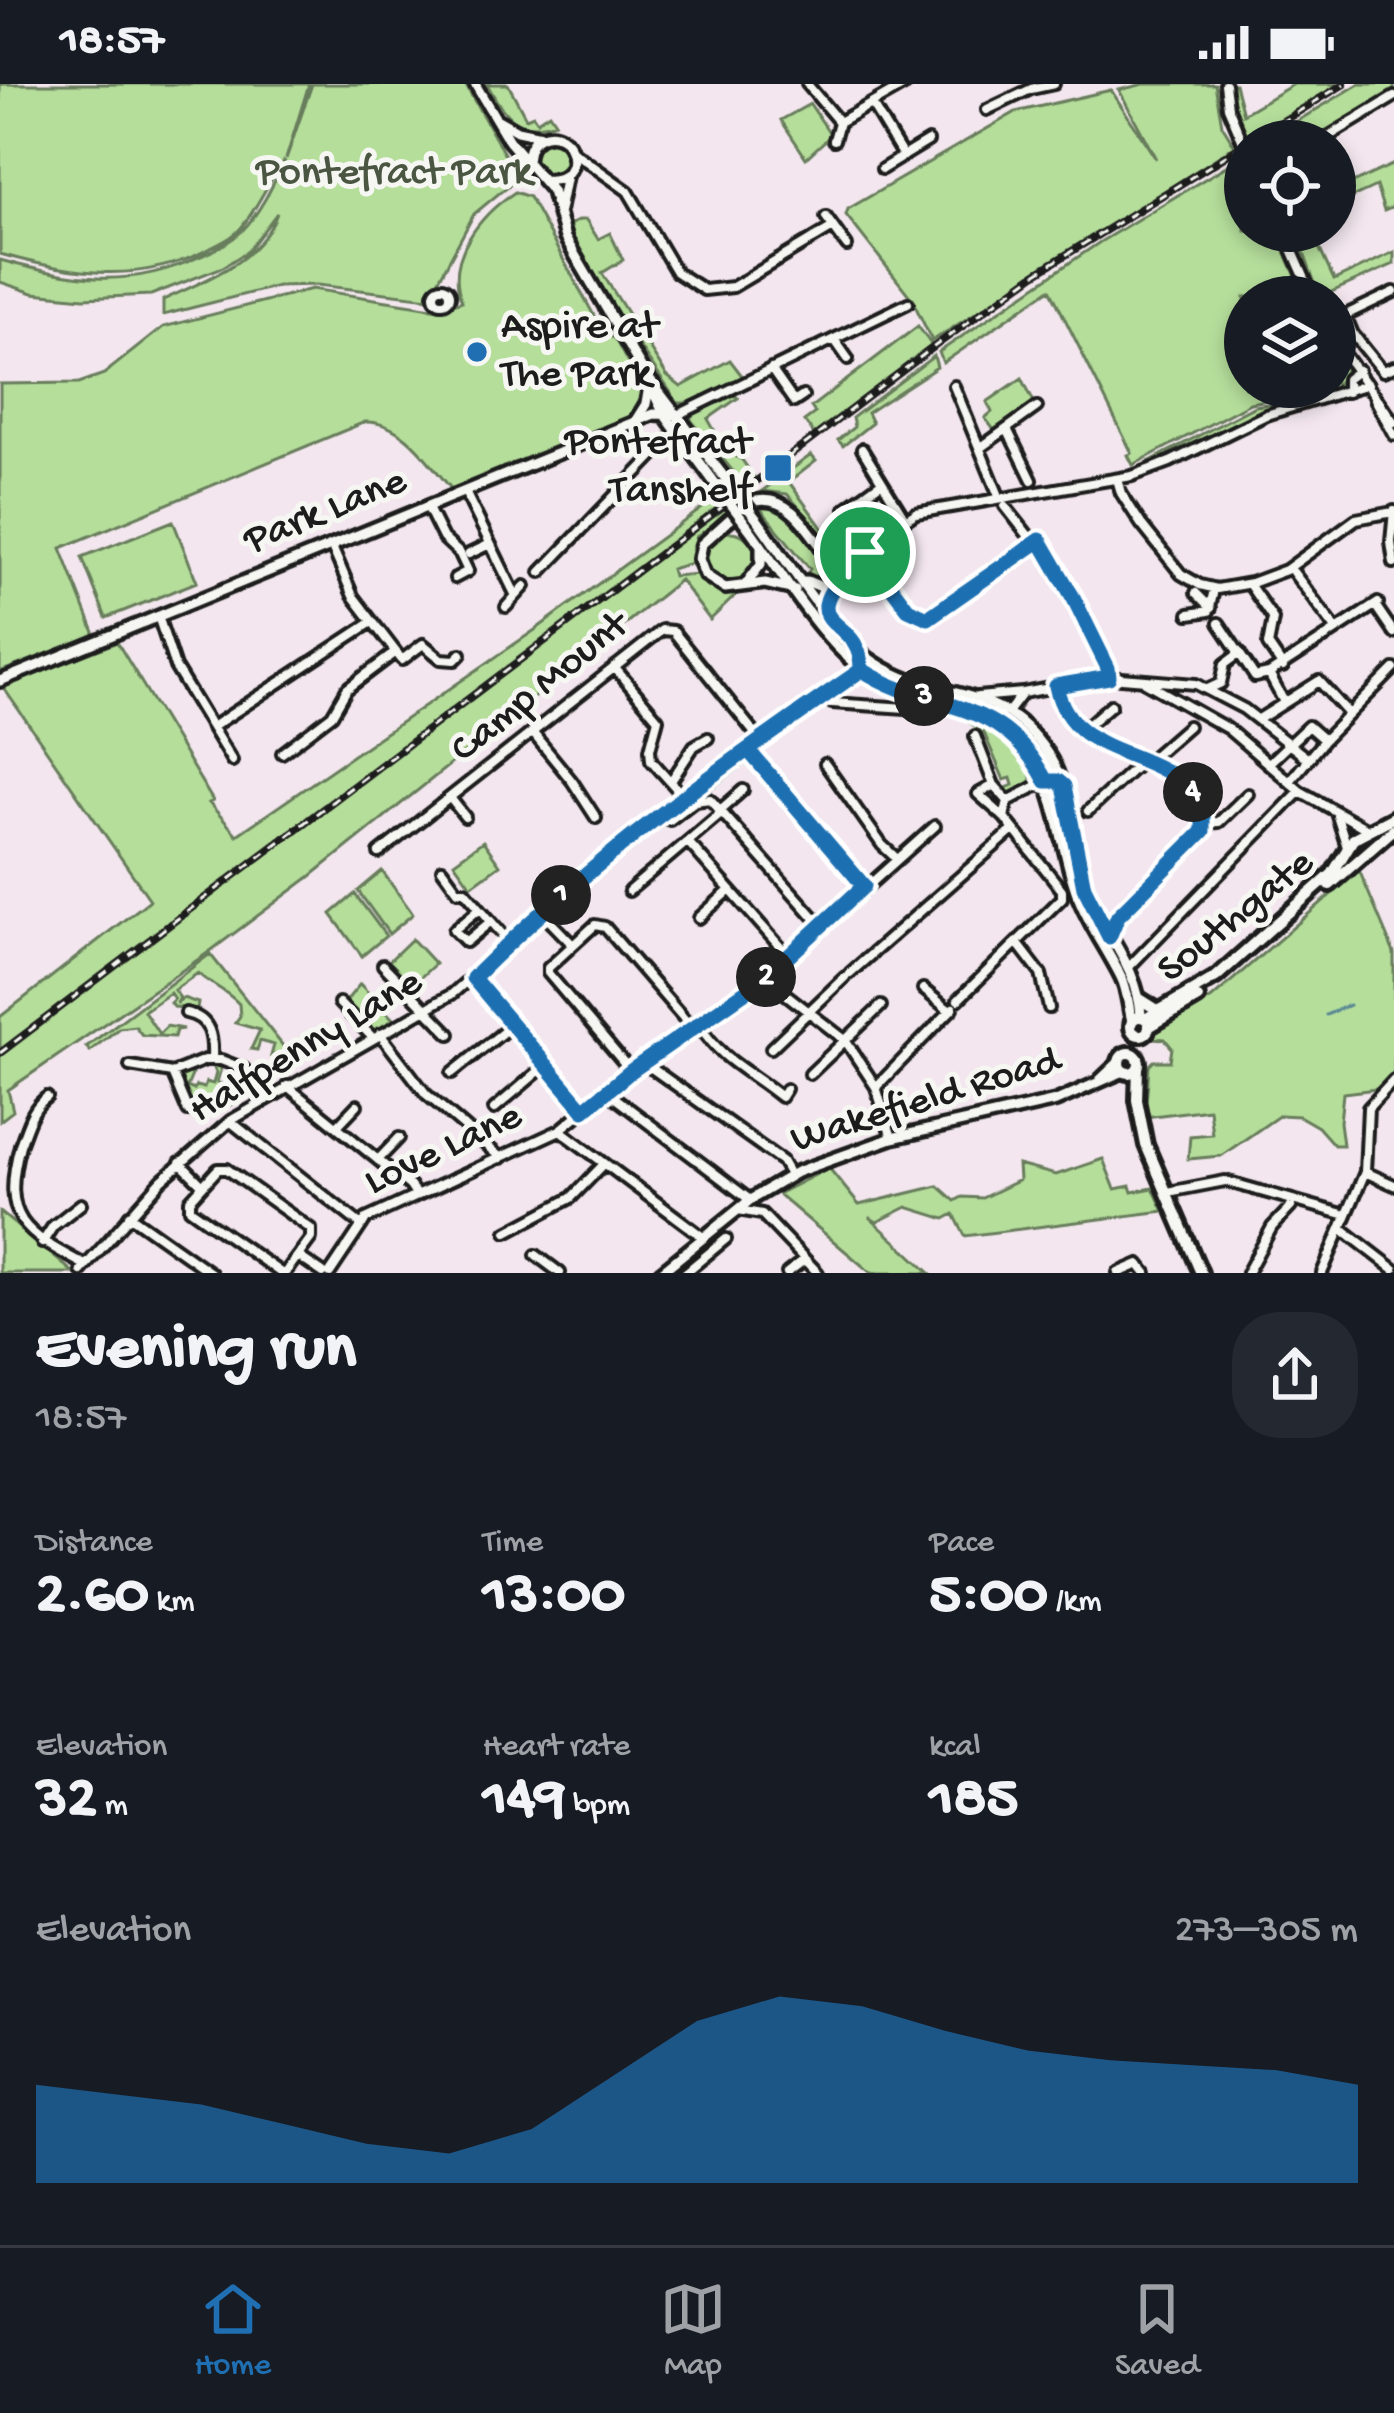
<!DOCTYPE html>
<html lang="en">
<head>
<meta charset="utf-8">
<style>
  :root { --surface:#171b24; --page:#242831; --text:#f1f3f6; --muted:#9ea1a6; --line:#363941; --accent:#1f6fb2 }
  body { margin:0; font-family:"Gochi Hand",sans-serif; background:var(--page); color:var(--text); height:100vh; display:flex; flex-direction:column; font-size:45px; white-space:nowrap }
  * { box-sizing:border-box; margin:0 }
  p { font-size:39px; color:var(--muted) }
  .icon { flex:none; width:66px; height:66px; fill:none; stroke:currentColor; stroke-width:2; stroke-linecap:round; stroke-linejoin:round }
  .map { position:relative; height:1189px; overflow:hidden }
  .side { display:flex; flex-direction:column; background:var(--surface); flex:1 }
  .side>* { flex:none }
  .controls { position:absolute; left:1224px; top:36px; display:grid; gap:24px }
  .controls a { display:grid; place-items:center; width:132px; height:132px; border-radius:50%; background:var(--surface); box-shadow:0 6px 18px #0003; font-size:60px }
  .pin { position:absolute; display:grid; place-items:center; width:102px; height:102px; color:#fff; margin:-51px; border:6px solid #fff; border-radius:50%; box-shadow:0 3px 12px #0007 }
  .km { position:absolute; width:60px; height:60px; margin:-30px; border-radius:50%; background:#222; color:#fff; font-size:33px; line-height:60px; text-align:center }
  .round { display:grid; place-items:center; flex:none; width:126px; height:126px; border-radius:48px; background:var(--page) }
  .summary { display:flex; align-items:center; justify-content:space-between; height:204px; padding:0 36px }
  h1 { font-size:66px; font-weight:700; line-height:90px }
  .figures { display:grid; grid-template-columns:repeat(3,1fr); gap:18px; height:204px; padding:12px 36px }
  .figures div { display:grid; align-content:center }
  .figures b { font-size:60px; font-weight:700 }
  .figures small { font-size:33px; font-weight:400 }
  .figures p { font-size:33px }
  .chart { height:336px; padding:24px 36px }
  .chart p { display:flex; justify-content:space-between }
  .chart svg { width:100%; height:216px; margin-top:12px; fill:var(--accent); opacity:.7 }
  .status { display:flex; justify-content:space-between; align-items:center; height:84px; padding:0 60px; background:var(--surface); direction:ltr }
  .status svg { height:33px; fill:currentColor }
  .tabs { display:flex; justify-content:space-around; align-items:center; height:168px; border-top:3px solid var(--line); background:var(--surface); font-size:33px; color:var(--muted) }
  .tabs a { display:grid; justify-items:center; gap:6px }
  .tabs .current { color:var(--accent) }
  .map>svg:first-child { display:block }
</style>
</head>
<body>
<div class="status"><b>18:57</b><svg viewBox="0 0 49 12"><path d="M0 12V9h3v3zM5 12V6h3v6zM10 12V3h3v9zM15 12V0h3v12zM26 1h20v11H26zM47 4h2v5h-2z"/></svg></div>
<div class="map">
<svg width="1394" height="1189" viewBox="0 0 1394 1189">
  <rect width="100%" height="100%" fill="#f3e6ee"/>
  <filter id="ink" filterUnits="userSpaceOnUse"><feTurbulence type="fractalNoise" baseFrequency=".00833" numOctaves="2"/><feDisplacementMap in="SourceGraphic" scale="24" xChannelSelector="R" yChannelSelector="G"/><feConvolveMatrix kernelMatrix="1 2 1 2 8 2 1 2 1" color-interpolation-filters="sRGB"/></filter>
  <g filter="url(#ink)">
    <path fill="#b5de9b" stroke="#687d5c" stroke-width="3" d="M0 0H309L286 75 312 0H465L512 84 514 97 474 130 429 214 317 201 278 202 163 231V216C208 195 260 177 277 129L248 167 223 183 151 211 84 214 33 209 0 198V176C74 196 129 206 201 172 215 166 230 158 241 148 260 129 274 99 285 76 269 94 258 124 240 145 232 155 220 159 209 165 140 201 71 190 0 170Z
      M487 0H508L526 34 533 31 537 37 549 29 555 38C516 51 504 31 487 0Z
      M1144 0H1215L1222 41 1235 62 932 257 912 215 846 131 848 125 1016 28 1111 6 1156 75 1119 6Z
      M1228 0H1235L1243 30 1294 0H1341L1246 57Z
      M1359 0H1394V9L1313 57H1264Z
      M810 20 831 51 806 74 781 36Z
      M533 73a17 17 0 1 1 34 0a17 17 0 1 1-34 0Z
      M1238 75 1245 82V147H1276L1305 213H1245V303H1335V268L1346 285 1336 304 1250 319 1133 381 1128 371 1132 369 1050 205 943 279 939 268 1100 158Z
      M1394 80V123L1384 127 1376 102 1335 121V107Z
      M515 108 529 113 603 248 615 255 640 302 643 309 627 336 454 408C430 381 404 337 365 338L61 464 95 551 0 588V300L79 299 104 290 163 243 312 205 438 225 462 217C444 174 481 130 515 108Z
      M580 136H586L598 155 610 149 623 176 602 189 667 292 681 303 730 276 743 293 687 319H678L623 239 573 155 569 141Z
      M1316 157 1334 196 1394 168V180L1320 213 1302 164Z
      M918 242 932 262 814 350 804 337 815 329 811 323Z
      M934 272 937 283 867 329 872 339 843 362 838 356 854 343 852 334Z
      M1022 294 1034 318 994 346 985 334 992 328 987 318Z
      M731 309 738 314 708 335 726 367 742 376 754 393 744 401 691 336V331Z
      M1314 313 1273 323 1139 383 1255 322Z
      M811 371 816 377 789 398 844 474 787 410 762 407Z
      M716 414 729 430 696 453 695 478 671 485 673 492 699 490 713 505 735 507 737 510 710 536 680 496 311 792 209 868 8 1006 13 1027 0 1037V933L150 816 3 603 117 558 213 717 209 719 237 751 535 546Z
      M765 417 776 418C795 437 824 467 824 494L814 495 808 488 810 485 759 423Z
      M173 437 197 498 106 534 82 473Z
      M705 473a25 25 0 1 1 50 0a25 25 0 1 1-50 0Z
      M968 629C994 641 1034 667 1031 700L1012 712 1004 711 1002 706 1013 701 1011 694 1004 696 984 649 968 637Z
      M483 757 500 781 471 802 454 778Z
      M1359 786 1394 869V988L1376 1005 1343 1009 1340 1038 1343 1061H1334L1318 1043 1299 1032 1280 1031 1221 1072 1188 1075 1190 1052 1212 1050 1209 1025 1145 1033 1149 982 1154 977H1170L1172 964 1165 955 1153 954V949L1212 914Z
      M382 787 413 830 389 850 358 807Z
      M355 810 386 852 362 872 331 830Z
      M412 855 435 880 412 901 389 877Z
      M210 870 287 967 271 972 274 961 260 957 257 966 251 965 260 946 235 939 240 932 239 920C227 906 204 897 198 889L174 906 180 914 176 920 183 914 198 919 197 925 173 923 170 919 174 915 170 909 144 927 159 950 167 942 183 945 176 946 174 953 142 951 135 942 119 944 90 967 86 963Z
      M360 900 394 936 374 947 346 917Z
      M222 981 217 998 230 1003 238 988 242 991 232 1020 217 1029 208 1019 203 1022 199 1017H187L180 990 195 984 187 1003 194 1006 196 1002 204 1004 206 998 213 1000 216 989 213 982Z
      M1103 1075 1115 1105 1130 1102 1132 1108 1153 1104 1164 1127 965 1152 954 1130 945 1135 907 1123 877 1138 869 1133 930 1189H871L778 1110 829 1084 859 1121 938 1102 955 1117 962 1113 982 1114 1019 1096 1018 1081 1056 1091Z
      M0 1128 74 1189H0Z"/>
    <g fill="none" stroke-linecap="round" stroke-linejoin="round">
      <path stroke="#5b8a94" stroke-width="3" d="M1326 931 1349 921"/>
      <g stroke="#1c1c1c" stroke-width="16">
        <path id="minor" d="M807 0 839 38
          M1225 0 1228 23 1245 63
          M872 21 903 72
          M987 26 1031 5 1054 0
          M839 38 906 0
          M834 56 839 38
          M1321 57 1394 13
          M572 67 628 107 676 188 704 206 733 203 833 143
          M882 85 928 57
          M826 133 847 162
          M1284 147 1313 213
          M434 211a8 8 0 1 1 16 0a8 8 0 1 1-16 0Z
          M1345 231 1353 250 1383 287 1394 283
          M1335 236 1394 208
          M834 255 848 275
          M1335 257 1394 338
          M771 285 794 318 803 312
          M954 302 999 412
          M1347 308V295L1359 286
          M1375 315 1394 351
          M678 331 908 219
          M1007 345 1032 396
          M980 364 1037 323
          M862 365 905 435
          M1117 395 1121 409 1141 440 1181 490 1200 501 1217 505 1251 499 1286 486 1356 435 1393 428
          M465 408 516 512
          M1005 422 1035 460
          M428 424 443 454 460 470 468 487 455 494
          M846 424 882 398
          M1394 427 1391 458 1394 479
          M332 463 353 512 402 576 423 560 441 575 455 576 461 570
          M865 468 908 525 929 534 1039 456 1097 559 1109 593
          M469 470 490 460
          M541 488 677 347
          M1293 488 1336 545
          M834 499 884 450 916 429 1132 392 1170 378 1266 331 1368 300
          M1249 500 1273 535 1268 561 1283 583
          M1196 509 1211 524
          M1375 521 1394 549
          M506 523 525 502
          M1189 530 1209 527 1213 510
          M158 532 175 583 232 677
          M1219 539 1255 593 1269 590
          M614 583 658 635 650 665 651 676 685 714
          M1145 598 1228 645 1300 707 1367 745
          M1056 602C1070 675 1156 661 1197 713 1233 758 1119 808 1110 852
          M1208 605 1221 599 1225 580 1240 569
          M823 612 832 619 936 626
          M978 613 1023 609 1109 593 1196 600 1244 625 1308 675
          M1284 618 1269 590 1378 519
          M986 631 1009 627 1022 610
          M1259 635 1319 597 1349 630
          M212 643 372 538
          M532 648 572 697 596 734
          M1080 648 1111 621
          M975 652 994 701
          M749 666 864 802
          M282 669 332 631 347 605 396 568
          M1149 676 1188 642
          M1270 678 1308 642 1324 656
          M825 680 882 761 896 774
          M1291 696 1324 656 1394 585
          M671 697 694 662 708 654
          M451 715 465 733
          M719 727 743 706
          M1088 727 1144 675
          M661 731 670 736 695 717 710 715 822 842
          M1337 732 1347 763
          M1004 733 1008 717 1046 697
          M1205 739 1219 738 1248 710
          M688 758 790 874
          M379 769 662 546 673 547 761 657
          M442 785 458 807H465L509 858
          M629 807 721 729
          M479 825 454 846 466 858 490 838
          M541 828 573 861
          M699 834 730 806
          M1018 860 1041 890 1049 924
          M383 881 450 950
          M1128 884 1300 707
          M850 889 1012 747
          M473 894 583 1026
          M765 894 845 956 876 1003 892 1054
          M923 905 950 927
          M958 916 1062 814V806L1004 733 978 710 994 701 1008 717
          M339 919 373 954
          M186 929C211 934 213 953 212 975
          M699 941C724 979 747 985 781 1013L786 1005
          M380 950 426 1010 501 1074
          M771 964 845 893
          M643 978 782 1077 790 1091
          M130 982 172 989 205 976H221L244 985 268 1014
          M631 987 548 889V884L595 841 605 843 693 945
          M172 989 188 1027
          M452 989 512 941
          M810 990 881 922
          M287 1002 410 1102 416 1111
          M876 1003 953 924
          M606 1007 750 1116
          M47 1013C31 1024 27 1044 20 1061 0 1136 25 1149 85 1181
          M494 1025 546 981
          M230 1037 360 1140
          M337 1042 357 1021
          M560 1046 703 1153
          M378 1076 399 1054
          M180 1079 202 1101
          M1365 1088 1394 1101
          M1168 1108 1225 1097 1346 1131
          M738 1126 762 1130 818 1189
          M129 1131 211 1189
          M1341 1144 1394 1185
          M507 1148 571 1114 604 1080
          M42 1159 53 1142 81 1120
          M536 1171 560 1189
          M298 1172 323 1189
          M81 1187 162 1096 230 1037 452 910 603 777 861 585
          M281 1189 190 1125V1116L218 1085H227L311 1145V1154L285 1189
          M330 1189 366 1135 560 1046 631 987 765 894 935 742
          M685 1189 726 1155
          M787 1189 804 1176
          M1118 1189 1139 1180 1146 1189
          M1247 1189 1272 1143 1291 1123
          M1322 1189 1365 1088 1368 1024 1394 996"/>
      </g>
      <g stroke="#1c1c1c" stroke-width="18">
        <path id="major" d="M475 0 509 57 552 107 565 154 643 287 721 389
          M496 35 517 47 541 52
          M527 78C528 67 529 59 540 53 574 37 591 101 543 96
          M559 127 566 91
          M644 289 664 330 712 395
          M636 336 646 320 649 302
          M752 418C795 405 817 464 842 491
          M732 433 702 460 699 475 705 491 725 504 765 499 795 506
          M758 437C791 481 829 548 874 578 938 621 997 594 1047 669 1075 710 1067 764 1087 808 1105 849 1140 887 1141 933
          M748 443C783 490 827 569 879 596 923 620 974 617 1014 652 1060 693 1057 758 1078 812 1089 841 1107 865 1121 893 1128 907 1128 922 1132 937
          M807 497 819 502 834 499
          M746 500 761 480V463
          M0 597 654 330 678 331
          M1100 996 1120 977
          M660 1189 750 1116 797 1088 892 1054 1056 1017 1124 987"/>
      </g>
      <g stroke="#1c1c1c" stroke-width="20">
        <path id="highway" d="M1330 801 1394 745
          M1140 915 1159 927
          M1131 942a9 9 0 1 1 18 0a9 9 0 1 1-18 0Z
          M1145 935 1216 893 1332 790 1354 754 1394 733
          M1149 943 1198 914
          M1119 979a10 10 0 1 1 20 0a10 10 0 1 1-20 0Z
          M1138 983 1137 1016 1146 1061 1201 1189"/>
      </g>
      <use href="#minor" stroke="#f6f6f2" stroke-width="8"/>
      <use href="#major" stroke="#f6f6f2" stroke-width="9"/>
      <use href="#highway" stroke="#f6f6f2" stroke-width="10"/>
      <g stroke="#1c1c1c" stroke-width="8">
        <path id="rail" d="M1250 57 1344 0
          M0 969 935 262 1035 190 1245 60"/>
      </g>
      <use href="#rail" stroke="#f6f6f2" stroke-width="3" stroke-dasharray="9" stroke-linecap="butt"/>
      <g stroke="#1c1c1c" stroke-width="18" stroke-linecap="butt">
        <path id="major-bridge" d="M721 389 758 437
          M712 395 748 443"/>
      </g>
      <use href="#major-bridge" stroke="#f6f6f2" stroke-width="9"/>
    </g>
  </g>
  <g fill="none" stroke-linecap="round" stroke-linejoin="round" filter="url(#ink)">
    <g stroke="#fff" stroke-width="24">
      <path id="route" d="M865 468C779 551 862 526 861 585L857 589C723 681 589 778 473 894L584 1026 631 987 765 894 864 802 748 666 857 589 861 585C932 632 998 607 1046 697H1058L1064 702 1084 803 1109 853 1118 832 1203 747V722C1164 658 1073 681 1056 602L1109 593 1108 584 1074 515 1040 456 928 534 908 525 865 468"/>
    </g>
    <use href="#route" stroke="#1f6fb2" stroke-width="15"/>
  </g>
  <g fill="#1f6fb2" stroke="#f6f6f2" stroke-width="4.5">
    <circle cx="477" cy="268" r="12"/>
    <rect x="763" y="369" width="30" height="30" rx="6"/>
  </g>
  <g text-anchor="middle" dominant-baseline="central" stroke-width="10" stroke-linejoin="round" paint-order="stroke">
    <g font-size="42" fill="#4a5642" stroke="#f6f6f2">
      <text x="394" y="90">Pontefract Park</text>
    </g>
    <g font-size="42" fill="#1c1c1c" stroke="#f6f6f2" text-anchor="start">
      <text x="501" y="244">Aspire at<tspan x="501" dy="48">The Park</tspan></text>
      <text x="751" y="360" text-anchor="end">Pontefract<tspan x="751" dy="48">Tanshelf</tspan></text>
    </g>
    <g font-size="42" fill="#1c1c1c" stroke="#f6f6f2">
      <text transform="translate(326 429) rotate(-22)">Park Lane</text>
      <text transform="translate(541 605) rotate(-39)">Camp Mount</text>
      <text transform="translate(1237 834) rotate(-39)">Southgate</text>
      <text transform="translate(307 964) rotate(-31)">Halfpenny Lane</text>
      <text transform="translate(926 1018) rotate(-17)">Wakefield Road</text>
      <text transform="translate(444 1067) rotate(-25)">Love Lane</text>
    </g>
  </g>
</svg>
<div class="controls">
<a><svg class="icon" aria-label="locate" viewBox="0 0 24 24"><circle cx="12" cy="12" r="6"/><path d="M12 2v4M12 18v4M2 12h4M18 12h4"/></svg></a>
<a><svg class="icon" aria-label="layers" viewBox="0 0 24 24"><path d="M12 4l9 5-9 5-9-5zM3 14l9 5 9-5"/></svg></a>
</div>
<div class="pin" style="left:865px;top:468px;background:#1e9e55"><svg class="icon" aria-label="arrive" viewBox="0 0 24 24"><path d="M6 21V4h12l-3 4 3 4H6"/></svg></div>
<b class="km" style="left:561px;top:811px">1</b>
<b class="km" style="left:766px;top:893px">2</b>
<b class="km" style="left:924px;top:612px">3</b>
<b class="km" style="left:1193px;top:708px">4</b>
</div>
<section class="side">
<div class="summary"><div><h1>Evening run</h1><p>18:57</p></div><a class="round"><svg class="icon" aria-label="share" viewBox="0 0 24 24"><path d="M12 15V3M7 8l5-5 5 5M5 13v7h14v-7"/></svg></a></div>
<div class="figures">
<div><p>Distance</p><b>2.60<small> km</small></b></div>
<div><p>Time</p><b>13:00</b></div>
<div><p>Pace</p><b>5:00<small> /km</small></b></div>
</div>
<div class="figures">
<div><p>Elevation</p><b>32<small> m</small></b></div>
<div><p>Heart rate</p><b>149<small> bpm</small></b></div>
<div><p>kcal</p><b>185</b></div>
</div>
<div class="chart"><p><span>Elevation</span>273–305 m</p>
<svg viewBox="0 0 160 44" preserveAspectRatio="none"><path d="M0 44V24L10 26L20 28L30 32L40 36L50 38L60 33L70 22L80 11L90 6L100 8L110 13L120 17L130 19L140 20L150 21L160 24V44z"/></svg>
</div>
</section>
<nav class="tabs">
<a class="current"><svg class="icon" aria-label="home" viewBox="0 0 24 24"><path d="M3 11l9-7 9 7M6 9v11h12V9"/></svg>Home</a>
<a><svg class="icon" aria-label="map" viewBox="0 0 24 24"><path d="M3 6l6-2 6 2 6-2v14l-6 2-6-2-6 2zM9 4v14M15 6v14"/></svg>Map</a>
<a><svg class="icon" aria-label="saved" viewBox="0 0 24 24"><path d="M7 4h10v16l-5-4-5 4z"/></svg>Saved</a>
</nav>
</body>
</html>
